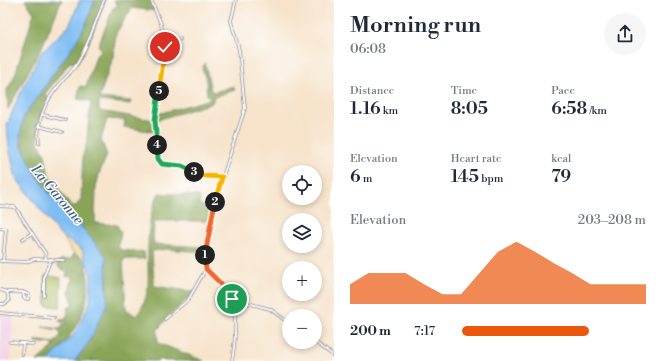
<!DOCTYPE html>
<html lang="en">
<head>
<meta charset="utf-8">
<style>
  :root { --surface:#fff; --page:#f6f6f7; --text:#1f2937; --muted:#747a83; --accent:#ea580c }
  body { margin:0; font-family:"Libre Bodoni",serif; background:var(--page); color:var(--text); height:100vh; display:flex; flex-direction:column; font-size:15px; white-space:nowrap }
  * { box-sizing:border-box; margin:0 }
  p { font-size:13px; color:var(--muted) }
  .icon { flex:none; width:22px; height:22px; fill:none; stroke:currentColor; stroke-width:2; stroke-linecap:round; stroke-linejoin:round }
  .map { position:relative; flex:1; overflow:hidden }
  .panel { display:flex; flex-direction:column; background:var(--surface); width:328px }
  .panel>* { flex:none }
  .controls { position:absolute; left:282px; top:165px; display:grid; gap:8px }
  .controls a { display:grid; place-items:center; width:40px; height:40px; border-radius:50%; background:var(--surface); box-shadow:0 2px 6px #0003; font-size:20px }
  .pin { position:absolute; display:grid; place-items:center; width:34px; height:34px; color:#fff; margin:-17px; border:2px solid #fff; border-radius:50%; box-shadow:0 1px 4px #0007 }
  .km { position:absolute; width:20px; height:20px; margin:-10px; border-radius:50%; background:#222; color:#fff; font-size:11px; line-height:20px; text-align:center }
  .round { display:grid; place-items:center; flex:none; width:42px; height:42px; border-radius:21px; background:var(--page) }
  .summary { display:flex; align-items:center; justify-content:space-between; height:68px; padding:0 16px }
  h1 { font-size:22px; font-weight:600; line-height:30px }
  .figures { display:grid; grid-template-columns:repeat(3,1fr); gap:6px; height:68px; padding:4px 16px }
  .figures div { display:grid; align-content:center }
  .figures b { font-size:17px; font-weight:600 }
  .figures small { font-size:11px; font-weight:400 }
  .figures p { font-size:11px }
  .chart { height:112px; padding:8px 16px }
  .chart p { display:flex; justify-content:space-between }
  .chart svg { width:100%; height:72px; margin-top:4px; fill:var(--accent); opacity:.7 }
  ul { padding:0 16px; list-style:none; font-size:13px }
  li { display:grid; grid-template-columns:64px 48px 1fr; align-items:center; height:30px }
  li i { height:10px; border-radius:5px; background:var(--accent) }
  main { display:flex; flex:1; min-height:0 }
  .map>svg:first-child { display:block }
</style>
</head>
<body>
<main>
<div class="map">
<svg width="334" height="361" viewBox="0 0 334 361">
  <rect width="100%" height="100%" fill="#fff"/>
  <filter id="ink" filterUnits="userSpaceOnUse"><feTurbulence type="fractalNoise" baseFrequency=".025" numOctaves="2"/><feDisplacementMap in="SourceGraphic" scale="8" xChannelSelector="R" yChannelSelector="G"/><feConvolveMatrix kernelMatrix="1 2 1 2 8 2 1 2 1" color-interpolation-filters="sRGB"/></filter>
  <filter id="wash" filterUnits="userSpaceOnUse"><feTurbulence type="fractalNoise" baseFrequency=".012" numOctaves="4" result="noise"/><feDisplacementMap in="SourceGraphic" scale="16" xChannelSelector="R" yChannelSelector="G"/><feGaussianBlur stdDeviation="0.9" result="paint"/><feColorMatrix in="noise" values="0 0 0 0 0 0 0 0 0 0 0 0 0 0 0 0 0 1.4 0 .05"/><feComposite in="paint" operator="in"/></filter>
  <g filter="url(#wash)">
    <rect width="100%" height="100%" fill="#f6e3ca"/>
    <path fill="#efd0e5" d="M0 314 13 315 10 361H0Z"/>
    <path fill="#acbc5f" stroke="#64765e" d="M45 275 61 278 60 307 46 306Z"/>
    <path fill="#89a456" stroke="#526a5a" d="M25 0H62L41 49 8 109 7 90 15 75 34 13Z
      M95 0H105L89 42 77 63 70 62 45 94 49 98 39 119 38 142 45 155 49 176 71 206H76L81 199 83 155 86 146 91 101 77 99 80 86 86 87 97 53H100L101 47 98 46 113 8H116L117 5 115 3V0H151L155 11 132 8 116 33 113 58 99 98 131 101 130 104 99 101V111L154 120 155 132 124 127 125 120 107 119 101 140 107 155 99 174 96 188 95 223 117 225 121 233 118 246 121 250 144 252 145 259H123L126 309 136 316C153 295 147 275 148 250 148 230 150 211 159 193L200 196 199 205 213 206 209 221H157L154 224 153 244 204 247V252L167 249 152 251 154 286 195 292 166 319 157 331 158 343 204 361H165L160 359 159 361H75L89 342 107 286 106 256 75 219 51 196 36 174 21 145 20 135 24 116 76 42 86 24Z
      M205 63 211 91 215 92 233 86 235 90 214 97 212 103 157 120 158 114 210 99V96L207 95 206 79 202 69Z
      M74 254 82 257C87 264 87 271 88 280 90 313 70 338 48 361H37L53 347 54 344 34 342 35 340 54 343 61 335 59 330 42 327 61 329 63 324H67L66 322H60L59 320 65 319 68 313 67 308 72 306 73 302 69 292 72 279 70 276 66 277 67 272 59 268 57 263 60 260 71 259Z"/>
    <path fill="#eeda9e" stroke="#84847e" d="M63 237 82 249 87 266 82 257 74 254Z"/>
    <path fill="#7fbdf2" stroke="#4d76a8" d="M80 0H95L86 24 76 42 24 116 20 135 21 145 36 174 51 196 75 219 106 256 107 304 89 342 75 361H48L75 333 80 323 90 302 91 275 82 249 60 235 16 178 9 148 7 125 17 100 41 53 69 26Z"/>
  </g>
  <g filter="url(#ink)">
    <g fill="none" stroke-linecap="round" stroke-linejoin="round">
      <g stroke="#888994" stroke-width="3.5">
        <path id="minor" d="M151 0 161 24 165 47 155 119 158 159 164 166H182L201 176 222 177
          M164 44 180 39
          M43 115 65 120
          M38 126 62 132
          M39 143C36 121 46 100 60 84 66 76 73 71 78 62 89 43 96 21 104 0
          M0 206 15 207 45 253 46 259
          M0 228 6 229 3 261
          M23 239 32 233
          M0 261 26 262 34 259 64 260
          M0 290 7 292 9 301 4 304H0
          M7 292C14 292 23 290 29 295L28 299 24 298 23 292
          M44 296V276L51 259
          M232 299 270 309 289 323
          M0 313 54 318
          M165 319 188 300 206 269
          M10 342 33 344
          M315 342 334 356
          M22 354 23 343
          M232 361C235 343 239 306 228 291 222 282 211 278 206 269V244L216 198 245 108 239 50 231 21 236 0"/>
      </g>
      <use href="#minor" stroke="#fff" stroke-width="2"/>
    </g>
  </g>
  <g fill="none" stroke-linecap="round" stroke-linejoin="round" filter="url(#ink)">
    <g stroke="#fff" stroke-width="8">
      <path id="split-1" d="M205 255 206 269 227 290 232 299"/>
    </g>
    <g stroke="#fff" stroke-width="8">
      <path id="split-2" d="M205 255 215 202"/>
    </g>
    <g stroke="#fff" stroke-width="8">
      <path id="split-3" d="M194 172 205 176 222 177 215 202"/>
    </g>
    <g stroke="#fff" stroke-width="8">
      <path id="split-4" d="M157 145 158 159 162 164 182 166 194 172"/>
    </g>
    <g stroke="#fff" stroke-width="8">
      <path id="split-5" d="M157 145 155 120 159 91"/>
    </g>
    <g stroke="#fff" stroke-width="8">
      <path id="split-6" d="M159 91 165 47"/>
    </g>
    <use href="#split-1" stroke="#f0652b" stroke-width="5"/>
    <use href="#split-2" stroke="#f0652b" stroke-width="5"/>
    <use href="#split-3" stroke="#f5b400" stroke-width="5"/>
    <use href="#split-4" stroke="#22a559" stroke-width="5"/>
    <use href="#split-5" stroke="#22a559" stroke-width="5"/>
    <use href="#split-6" stroke="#f5b400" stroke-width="5"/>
  </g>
  <g text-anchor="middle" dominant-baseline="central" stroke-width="3" stroke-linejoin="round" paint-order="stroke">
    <g font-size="14" font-style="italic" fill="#395a8a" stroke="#fff">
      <text transform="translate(57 195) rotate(50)">La Garonne</text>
    </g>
  </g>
</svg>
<div class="controls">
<a><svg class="icon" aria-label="locate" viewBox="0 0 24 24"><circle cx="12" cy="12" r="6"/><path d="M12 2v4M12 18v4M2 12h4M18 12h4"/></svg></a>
<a><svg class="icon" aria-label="layers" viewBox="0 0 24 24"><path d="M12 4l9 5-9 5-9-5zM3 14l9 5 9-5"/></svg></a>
<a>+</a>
<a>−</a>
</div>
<div class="pin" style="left:232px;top:299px;background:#1e9e55"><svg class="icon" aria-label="arrive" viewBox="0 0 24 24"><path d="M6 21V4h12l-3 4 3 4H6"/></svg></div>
<div class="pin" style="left:165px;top:47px;background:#d93025"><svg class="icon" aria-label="check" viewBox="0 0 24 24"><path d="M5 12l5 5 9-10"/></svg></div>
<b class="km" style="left:205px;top:255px">1</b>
<b class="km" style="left:215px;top:202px">2</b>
<b class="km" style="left:194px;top:172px">3</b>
<b class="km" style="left:157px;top:145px">4</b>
<b class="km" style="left:159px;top:91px">5</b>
</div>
<section class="panel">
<div class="summary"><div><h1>Morning run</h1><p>06:08</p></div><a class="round"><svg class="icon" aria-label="share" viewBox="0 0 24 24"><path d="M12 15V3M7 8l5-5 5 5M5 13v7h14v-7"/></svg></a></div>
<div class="figures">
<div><p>Distance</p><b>1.16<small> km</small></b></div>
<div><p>Time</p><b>8:05</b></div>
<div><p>Pace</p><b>6:58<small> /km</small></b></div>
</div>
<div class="figures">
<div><p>Elevation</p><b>6<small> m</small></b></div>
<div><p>Heart rate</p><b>145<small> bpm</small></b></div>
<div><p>kcal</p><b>79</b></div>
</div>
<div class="chart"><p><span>Elevation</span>203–208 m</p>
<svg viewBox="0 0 160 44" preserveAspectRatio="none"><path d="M0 44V32L10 25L20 25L30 25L40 32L50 38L60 38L70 25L80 12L90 6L100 12L110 19L120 25L130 32L140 32L150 32L160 32V44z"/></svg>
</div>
<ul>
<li><b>200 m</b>7:17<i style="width:69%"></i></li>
</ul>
</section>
</main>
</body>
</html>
